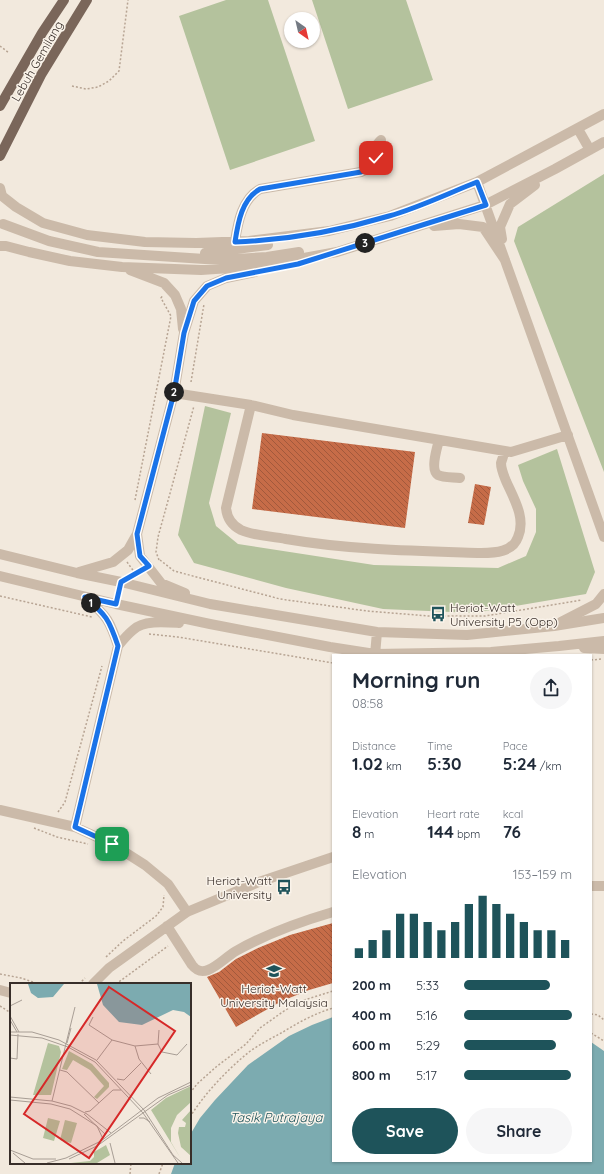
<!DOCTYPE html>
<html lang="en">
<head>
<meta charset="utf-8">
<style>
  :root { --surface:#fff; --page:#f6f6f7; --text:#1f2937; --muted:#747a83; --accent:#1e535a }
  body { margin:0; font-family:Quicksand,sans-serif; background:var(--page); color:var(--text); height:100vh; display:flex; flex-direction:column; font-size:15px; white-space:nowrap }
  * { box-sizing:border-box; margin:0 }
  p { font-size:13px; color:var(--muted) }
  .icon { flex:none; width:22px; height:22px; fill:none; stroke:currentColor; stroke-width:2; stroke-linecap:round; stroke-linejoin:round }
  .map { position:relative; flex:1; overflow:hidden }
  .side { position:absolute; left:332px; top:654px; width:260px; height:508px; display:flex; flex-direction:column; background:var(--surface); border-radius:0px; box-shadow:0 1px 3px #0004 }
  .side>* { flex:none }
  .needle { width:26px; rotate:146deg }
  .tools { position:absolute; left:284px; top:12px; display:grid; gap:8px }
  .tools a { display:grid; place-items:center; width:36px; height:36px; border-radius:50%; background:var(--surface); box-shadow:0 1px 3px #0004; font-size:20px }
  .pin { position:absolute; display:grid; place-items:center; width:34px; height:34px; color:#fff; margin:-17px; border-radius:8px; box-shadow:0 2px 6px #0006 }
  .km { position:absolute; width:20px; height:20px; margin:-10px; border-radius:50%; background:#222; color:#fff; font-size:11px; line-height:20px; text-align:center }
  .round { display:grid; place-items:center; flex:none; width:42px; height:42px; border-radius:21px; background:var(--page) }
  .summary { display:flex; align-items:center; justify-content:space-between; height:68px; padding:0 20px }
  h1 { font-size:22px; font-weight:700; line-height:30px }
  .metrics { display:grid; grid-template-columns:repeat(3,1fr); gap:6px; height:68px; padding:4px 20px }
  .metrics div { display:grid; align-content:center }
  .metrics b { font-size:17px; font-weight:700 }
  .metrics small { font-size:11px; font-weight:400 }
  .metrics p { font-size:11px }
  .chart { height:112px; padding:8px 20px }
  .chart p { display:flex; justify-content:space-between }
  .chart svg { width:100%; height:72px; margin-top:4px; stroke:var(--accent); stroke-width:6 }
  .primary-button { display:flex; gap:8px; margin-top:auto; padding:8px 20px }
  .primary-button a { flex:1; height:46px; border-radius:24px; background:var(--accent); color:#fff; font-size:16px; font-weight:700; line-height:46px; text-align:center }
  .primary-button a+a { background:var(--page); color:var(--text) }
  ul { padding:0 20px; list-style:none; font-size:13px }
  li { display:grid; grid-template-columns:64px 48px 1fr; align-items:center; height:30px }
  li i { height:10px; border-radius:5px; background:var(--accent) }
  .map>svg:first-child { display:block }
</style>
</head>
<body>
<div class="map">
<svg width="604" height="1174" viewBox="0 0 604 1174">
  <defs>
    <pattern id="building-back-hatch" width="6" height="6" patternUnits="userSpaceOnUse"><rect width="6" height="6" fill="#c66c48"/><path d="M-1 5l2 2M0 0l6 6M5-1l2 2" fill="none" stroke="#a2593c"/></pattern>
  </defs>
  <rect width="100%" height="100%" fill="#f2e9dd"/>
  <path fill="#b4c29d" d="M226 0H268L315 141 230 170 179 16Z
    M312 0H406L433 80 348 109Z
    M604 174V472L514 241 518 227Z
    M205 406 231 413 209 503 216 526 238 544 374 565 498 568 526 556 536 532V509L523 481 518 465 557 449 595 572 586 594 474 613 383 609 286 588 194 563 178 535Z"/>
  <path fill="#7cabb0" d="M333 1017V1161H591V1042L604 1051V1174H171L175 1163H190V1135L200 1118 215 1100 248 1065 289 1036 312 1025Z"/>
  <path fill="url(#building-back-hatch)" d="M262 433 415 452 405 528 252 509Z
    M475 484 491 487 484 525 468 523Z
    M333 923V983L309 990 282 1001 236 1027 207 977 219 972 236 959 258 948 290 935Z"/>
  <g fill="none" stroke-linecap="round" stroke-linejoin="round">
    <path stroke="#b7a493" stroke-width="1.5" stroke-dasharray="2 2" stroke-linecap="butt" d="M0 46 9 53
      M72 86 86 89 98 87 109 81 119 71 128 0
      M191 382 204 304
      M135 500 171 316 161 298 163 295
      M159 560 156 552 158 537 194 406
      M160 560 174 571 280 599 367 611 429 616H485L582 600
      M127 562 135 573
      M0 596 92 617
      M149 634 178 637 333 663
      M591 660 602 659
      M58 812 65 802 102 666
      M34 828 57 837 88 844
      M106 957 123 941 156 916 163 907 164 895
      M0 974 21 978 39 984
      M79 984 85 978
      M116 984 168 946
      M0 1006 11 1013
      M591 1014 598 1015 604 1020
      M591 1033 604 1041
      M190 1093 197 1084 216 1067 246 1044 260 1028 284 1011 301 1001 333 991
      M190 1117C205 1093 227 1070 249 1052 260 1044 272 1038 283 1032 299 1022 316 1013 333 1008
      M130 1174 131 1163
      M159 1174 163 1163"/>
    <path stroke="#cbbaa9" stroke-width="10" d="M578 129 590 150
      M477 182 604 537
      M0 188 2 196 16 207 43 223 87 235 145 242 196 243 249 241 329 231 390 216 477 182 604 114
      M3 224 49 241 98 252 220 260 267 257 299 252
      M434 226 459 224 483 227 505 260
      M502 239 500 227 510 204 535 185
      M235 241C238 222 242 199 260 189L361 172C385 163 368 151 381 140
      M0 246H6L29 252 70 261 122 267 201 270 259 266 337 252 485 205 555 169 604 142
      M205 253 268 245
      M130 270 164 283 175 295 181 309 183 329
      M174 393 251 405 293 415 511 452 568 435
      M251 405 226 508C227 518 231 525 241 530 254 536 272 536 286 539 350 550 416 551 481 553 495 553 513 552 518 537 526 518 514 499 506 481 504 476 501 469 501 463 502 460 504 455 504 451
      M439 440C437 448 430 470 438 475 444 478 454 477 460 478
      M137 534 140 556 161 583 185 593
      M0 554 77 573 121 582 210 604 377 632 467 635 554 626 604 618
      M79 572 113 562 128 550 137 534 174 393 184 333 194 301 207 286 226 278 255 272
      M0 576 116 604 210 624 330 647 375 654 491 652 559 646 604 641
      M87 599C107 616 110 621 118 646
      M561 622 596 604 604 594
      M584 648 604 649
      M375 655 377 632
      M0 810 75 827 112 844 145 865 168 884 187 912
      M75 827 118 646C122 641 127 635 133 630 143 620 165 622 179 623
      M591 886H604
      M167 926 192 965C196 970 200 973 208 970 218 966 226 957 236 951 266 934 299 922 333 912
      M93 984 109 968 187 912 259 882 333 857
      M0 990 11 993"/>
    <path stroke="#7a665a" stroke-width="10" d="M0 106 42 33 64 0
      M0 156 41 75 87 0"/>
  </g>
  <g fill="none" stroke-linecap="round" stroke-linejoin="round">
    <g stroke="#fff" stroke-width="8">
      <path id="route" d="M112 844 75 827 118 646C109 619 106 615 85 597L116 604 121 582 149 566 140 556 137 534 174 393 184 333 194 301 207 286 226 278 298 264 486 205 477 182C449 193 418 208 389 216 339 231 287 240 235 242 238 222 242 199 260 189L361 172C369 169 373 166 376 158"/>
    </g>
    <use href="#route" stroke="#1a73e8" stroke-width="5"/>
  </g>
  <defs>
    <g id="bus-bare" transform="scale(1.2)"><path d="M-5-6H5V4H4V6H2V4H-2V6H-4V4H-5ZM-3.5-4V0h7V-4ZM-3.5 1.2v1.5H-2V1.2ZM2 1.2v1.5H3.5V1.2Z" fill="#1e535a" stroke="#faf3ea" stroke-width="2.5" paint-order="stroke"/></g>
    <g id="university-bare" transform="scale(1.2)"><path d="M0-5L7-2L0 1L-7-2ZM-4 1L0 2.5L4 1V4Q0 6-4 4Z" fill="#1e535a" stroke="#faf3ea" stroke-width="2.5" paint-order="stroke"/></g>
  </defs>
  <g fill-rule="evenodd">
    <use href="#bus-bare" x="438" y="614"/>
    <use href="#bus-bare" x="284" y="887"/>
    <use href="#university-bare" x="274" y="971"/>
  </g>
  <g text-anchor="middle" dominant-baseline="central" stroke-width="3" stroke-linejoin="round" paint-order="stroke">
    <g font-size="12" fill="#382e29" stroke="#faf3ea">
      <text transform="translate(37 61) rotate(-60)">Lebuh Gemilang</text>
    </g>
    <g font-size="12" fill="#382e29" stroke="#faf3ea" text-anchor="start">
      <text x="450" y="607">Heriot-Watt<tspan x="450" dy="14">University P5 (Opp)</tspan></text>
      <text x="272" y="880" text-anchor="end">Heriot-Watt<tspan x="272" dy="14">University</tspan></text>
      <text x="274" y="988" text-anchor="middle">Heriot-Watt<tspan x="274" dy="14">University Malaysia</tspan></text>
    </g>
    <g font-size="13" font-style="italic" fill="#1e535a" stroke="#faf3ea">
      <text x="276" y="1117">Tasik Putrajaya</text>
    </g>
  </g>
  <g transform="translate(10 983)">
    <rect width="181" height="181" fill="#f2e9dd"/>
    <path d="M38 60 49 63 51 69 41 112H23ZM59 68 82 81 99 100V104L87 116 84 114 94 103 80 87 63 77 57 87 52 86ZM38 135 50 138 44 158 33 155ZM55 137 67 140 61 160 50 157Z" fill="#b4c29d"/>
    <path d="M181 103V119L167 132 161 145V159L171 176 141 127 156 115ZM96 162 100 172 87 180H61L80 178 84 174V169Z" fill="#b4c29d"/>
    <path d="M181 127 180 153 181 173 171 164 168 150 169 144H175L176 140 172 137Z" fill="#b4c29d"/>
    <path d="M18 1H54L43 14 28 15 21 10ZM87 1H181V34L174 29 163 27 132 42 109 39 93 22Z" fill="#7cabb0"/>
    <path fill="none" stroke="#a89e95" stroke-width="1" d="M0 23 12 17M0 33 9 49M83 34 79 42 102 57 125 63 148 61M0 37 7 49M149 47 148 61 152 69 167 72 177 61M0 49H22L49 57 86 77 134 127 163 172 172 180M0 52 32 55 58 64 85 79 133 130 168 180M57 60 61 45M125 63 129 76 141 91M0 75 7 76 8 51M87 77 102 57M50 87 57 89 89 120M107 96 114 97 131 80M0 114 42 118 61 123 77 131 101 150M0 117 41 121 60 126 87 143 93 156M42 118 65 24M75 129 80 128 103 107H111M74 131 95 151M129 135H134L140 139M100 160 105 180M0 167 23 176H46M3 170 15 180M59 176 87 163 158 112 181 102M37 180 56 175 91 158 148 115 181 99"/>
    <path fill="#d62828" fill-opacity="0.15" stroke="#d62828" stroke-width="2" d="M99 4 165 48 79 175 14 131Z"/>
    <rect width="181" height="181" fill="none" stroke="#382e29" stroke-width="2"/>
  </g>
</svg>
<div class="tools">
<a><svg class="needle" viewBox="-14 -14 28 28"><path d="M0-13l5 13h-10z" fill="#e53935"/><path d="M0 13l5-13h-10z" fill="#747a83"/></svg></a>
</div>
<div class="pin" style="left:112px;top:844px;background:#1e9e55"><svg class="icon" aria-label="arrive" viewBox="0 0 24 24"><path d="M6 21V4h12l-3 4 3 4H6"/></svg></div>
<div class="pin" style="left:376px;top:158px;background:#d93025"><svg class="icon" aria-label="check" viewBox="0 0 24 24"><path d="M5 12l5 5 9-10"/></svg></div>
<b class="km" style="left:91px;top:603px">1</b>
<b class="km" style="left:174px;top:392px">2</b>
<b class="km" style="left:365px;top:243px">3</b>
<section class="side">
<div class="summary"><div><h1>Morning run</h1><p>08:58</p></div><a class="round"><svg class="icon" aria-label="share" viewBox="0 0 24 24"><path d="M12 15V3M7 8l5-5 5 5M5 13v7h14v-7"/></svg></a></div>
<div class="metrics">
<div><p>Distance</p><b>1.02<small> km</small></b></div>
<div><p>Time</p><b>5:30</b></div>
<div><p>Pace</p><b>5:24<small> /km</small></b></div>
</div>
<div class="metrics">
<div><p>Elevation</p><b>8<small> m</small></b></div>
<div><p>Heart rate</p><b>144<small> bpm</small></b></div>
<div><p>kcal</p><b>76</b></div>
</div>
<div class="chart"><p><span>Elevation</span>153–159 m</p>
<svg viewBox="0 0 160 44" preserveAspectRatio="none"><path d="M5 44V38M15 44V33M25 44V27M35 44V17M45 44V17M55 44V22M65 44V27M75 44V22M85 44V11M95 44V6M105 44V11M115 44V17M125 44V22M135 44V27M145 44V27M155 44V33"/></svg>
</div>
<ul>
<li><b>200 m</b>5:33<i style="width:80%"></i></li>
<li><b>400 m</b>5:16<i style="width:100%"></i></li>
<li><b>600 m</b>5:29<i style="width:85%"></i></li>
<li><b>800 m</b>5:17<i style="width:99%"></i></li>
</ul>
<div class="primary-button"><a>Save</a><a>Share</a></div>
</section>
</div>
</body>
</html>
